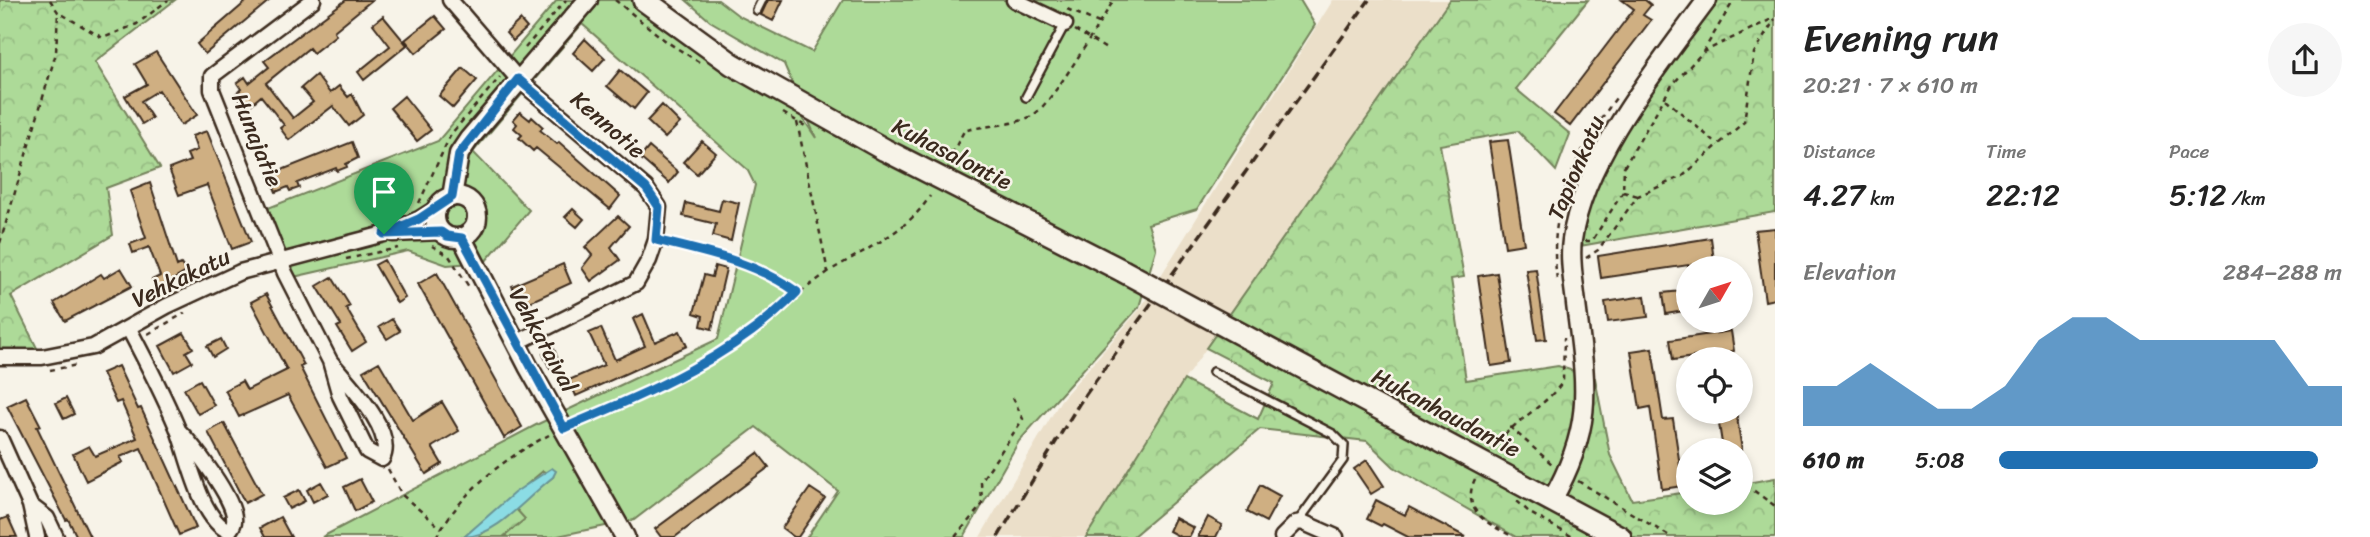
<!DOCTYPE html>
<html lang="en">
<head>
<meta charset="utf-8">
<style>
  :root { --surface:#fff; --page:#f6f6f6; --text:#222; --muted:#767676; --accent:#1f6fb2 }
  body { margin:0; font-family:Sriracha,sans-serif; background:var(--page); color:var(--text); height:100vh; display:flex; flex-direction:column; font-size:26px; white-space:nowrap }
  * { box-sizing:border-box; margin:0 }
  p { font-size:23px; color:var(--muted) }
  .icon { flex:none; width:38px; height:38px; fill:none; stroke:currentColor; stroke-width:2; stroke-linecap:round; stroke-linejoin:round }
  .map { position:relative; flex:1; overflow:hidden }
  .details { display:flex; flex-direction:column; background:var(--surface); width:595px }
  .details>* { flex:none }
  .needle { width:46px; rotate:51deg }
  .buttons { position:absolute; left:1676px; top:256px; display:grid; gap:14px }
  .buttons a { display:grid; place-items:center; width:77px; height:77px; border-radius:50%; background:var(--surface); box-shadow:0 4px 10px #0003; font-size:35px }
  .pin { position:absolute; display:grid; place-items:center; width:60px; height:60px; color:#fff; margin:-72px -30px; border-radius:50% 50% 50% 0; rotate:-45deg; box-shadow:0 0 7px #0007 }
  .pin .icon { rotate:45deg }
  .round { display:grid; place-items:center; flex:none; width:74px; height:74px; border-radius:37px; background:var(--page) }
  .summary { display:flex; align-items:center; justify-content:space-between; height:119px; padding:0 28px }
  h1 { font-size:38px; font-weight:600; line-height:52px }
  .stats { display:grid; grid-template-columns:repeat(3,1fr); gap:10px; height:119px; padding:7px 28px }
  .stats div { display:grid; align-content:center }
  .stats b { font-size:30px; font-weight:600 }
  .stats small { font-size:19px; font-weight:400 }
  .stats p { font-size:19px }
  .chart { height:196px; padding:14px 28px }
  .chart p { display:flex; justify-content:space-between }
  .chart svg { width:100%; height:126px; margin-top:7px; fill:var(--accent); opacity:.7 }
  ul { padding:0 28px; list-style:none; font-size:23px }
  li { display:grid; grid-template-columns:112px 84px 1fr; align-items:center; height:52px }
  li i { height:18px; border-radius:9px; background:var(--accent) }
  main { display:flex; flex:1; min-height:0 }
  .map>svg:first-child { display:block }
</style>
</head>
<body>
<main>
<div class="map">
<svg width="1775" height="537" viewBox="0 0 1775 537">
  <defs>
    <pattern id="forest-crowns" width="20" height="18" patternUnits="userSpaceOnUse" patternTransform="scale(1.75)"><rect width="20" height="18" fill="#adda98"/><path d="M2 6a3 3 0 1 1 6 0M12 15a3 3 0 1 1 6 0" fill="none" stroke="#96bb83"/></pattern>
  </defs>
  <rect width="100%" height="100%" fill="#f7f3e8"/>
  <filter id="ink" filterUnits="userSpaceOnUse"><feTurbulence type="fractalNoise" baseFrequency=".0143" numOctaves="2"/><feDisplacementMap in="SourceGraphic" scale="14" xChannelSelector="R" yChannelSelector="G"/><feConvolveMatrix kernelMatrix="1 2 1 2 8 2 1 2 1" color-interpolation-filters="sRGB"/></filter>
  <g filter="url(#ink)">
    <path fill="#ebdfc9" d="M1333 0H1450L1184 380 1086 537H980L1061 400 1140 309Z"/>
    <path fill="#adda98" stroke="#74825b" stroke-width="2" d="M557 0H631L644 12 798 111 816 138 784 64 710 21 686 0H718L739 16 812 52 843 0H1300L1315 25 1197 209 1148 224 1156 249 1139 307 1019 441 964 537H807L838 491 756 427 634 520 553 537H504L524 519 515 508 553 477 543 471 464 537H322L536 425 718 339 755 185 747 169 582 24 473 152 529 210 485 262 447 265 408 251 289 278 263 210 438 141Z"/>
    <path fill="url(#forest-crowns)" stroke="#74825b" stroke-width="2" d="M0 0H175L95 62 160 168 106 188 113 235 11 296 41 356 0 358Z
      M1450 0H1588L1516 89 1570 134 1556 171 1518 131 1440 145 1464 277 1451 279 1466 380 1558 366 1595 378 1610 455 1632 500 1689 492V502H1741V484L1775 478V537H1516L1394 467 1367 441 1260 429 1132 537H1086L1184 380 1258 419 1274 383 1206 348Z
      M1717 0H1775V212L1580 246C1589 164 1668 65 1717 0Z
      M515 508 525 519 503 537H478Z"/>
    <path fill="#8bdce4" stroke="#6b9595" stroke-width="2" d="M552 468 556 471 553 477C528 496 496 537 464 537L514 493Z"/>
    <path fill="#cfaf82" stroke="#3b2a1e" stroke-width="2" d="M248 0H270L205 54 197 44Z
      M346 0H372L334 31 336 35 313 53 309 48 266 83 293 118 313 102 301 88 316 75 330 93 339 86 348 97 352 94 363 115 349 126 333 106 289 140 280 128 284 125 261 96 247 108 236 94 241 89 237 83 245 77 249 83 269 67 264 61Z
      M768 0H783L773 21 761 15Z
      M1622 0H1645L1651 5 1643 15 1651 20 1570 126 1554 114 1634 9Z
      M383 16 407 45 364 80 358 72 390 46 373 24Z
      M435 16 446 29 416 53 405 40Z
      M520 20 527 28 513 41 506 33Z
      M585 39 605 58 593 71 573 53Z
      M156 52 197 115 181 125 159 90 141 101 152 118 142 124 125 96 147 84 135 64Z
      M463 68 477 80 453 108 439 96Z
      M620 70 647 93 634 109 607 86Z
      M404 96 431 130 417 141 390 108Z
      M662 105 680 123 665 138 647 121Z
      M520 112 530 120 532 117 543 127 540 130 557 144 559 142 620 196 610 209 536 148 533 151 519 138 522 135 514 128 517 124 513 120Z
      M207 131 251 242 232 249 207 185 179 195 169 169 190 161 187 154 197 150 192 136Z
      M1508 140 1524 244 1505 247 1489 142Z
      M702 141 716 153 697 174 683 162Z
      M352 142 358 158 346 164 347 167 337 171 336 168 297 183 299 188 290 191 288 187 276 192 269 175Z
      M649 147 678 172 669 183 640 158Z
      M150 183 177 266 181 264 186 272 157 289 152 280 160 276 149 247 133 253 130 244 146 238 130 191Z
      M722 199 739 203 731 241 713 236 716 224 683 216 686 203 719 211Z
      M573 209 584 219 577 227 565 217Z
      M618 216 629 226 611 247 620 260 591 281 582 268 592 255 585 247Z
      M1775 228V299L1765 301 1755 230Z
      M1711 238 1715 268H1696L1695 264 1601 278 1598 256Z
      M384 260 405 298 397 303 375 265Z
      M563 264 571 283 521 306 512 286Z
      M715 266 726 269 712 329 701 326 703 316 694 313 704 275 712 277Z
      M121 268 132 286 65 321 54 303 101 274 104 278Z
      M1536 269 1546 339 1537 340 1526 270Z
      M437 273 522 427 504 438 418 284Z
      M1497 273 1511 363 1491 366 1478 276Z
      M332 277 350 306 346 308 366 342 352 351 337 327 341 325 317 286Z
      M1681 291 1684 311 1666 314 1663 293Z
      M266 294 304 365 300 367 346 458 327 467 288 395 239 417 225 390 242 381 247 390 287 370 251 302Z
      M1645 296 1648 317 1608 322 1605 302Z
      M643 314 655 342 680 331 687 346 576 396 569 380 604 365 589 333 601 328 615 360 645 346 633 319Z
      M392 319 400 331 387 339 379 327Z
      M1731 331 1734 351 1673 360 1670 340Z
      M184 333 193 348 186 352 192 362 174 372 160 346Z
      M221 339 226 349 213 357 207 346Z
      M1652 348 1663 420 1673 419 1683 486 1662 489 1650 407 1640 409 1631 351Z
      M554 349 560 365 550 369 543 354Z
      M379 362 413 420 442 402 459 431 432 447 442 464 426 474 363 371Z
      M118 366 138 409 141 408 196 528 179 535 141 448 120 457 123 462 86 481 73 454 89 446 95 456 137 438 121 401 116 403 102 373Z
      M200 380 214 405 198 414 184 389Z
      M26 397 41 426 37 427 90 537H77L68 519 66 520 7 406Z
      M66 398 74 414 64 419 56 403Z
      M1717 411H1736L1742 450H1723Z
      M224 423 262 494 245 503 208 432Z
      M758 453 769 467 675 537H661L655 529Z
      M1367 460 1384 486 1371 494 1354 469Z
      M360 479 372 502 355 511 344 487Z
      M321 482 328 494 313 502 307 490Z
      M1260 485 1280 496 1266 522 1247 512Z
      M810 488 825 498 798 537H794L782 528Z
      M299 490 305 501 289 509 283 498Z
      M1376 500 1405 515 1409 507 1466 537H1408L1383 524 1381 526 1367 519Z
      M8 517 17 537H0V520Z
      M280 517 291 537H265L260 528Z
      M1208 517 1222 525 1216 537H1198Z
      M1175 518 1194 528 1189 537H1180L1169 531Z"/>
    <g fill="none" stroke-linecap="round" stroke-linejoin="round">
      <g stroke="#3b2a1e" stroke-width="12">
        <path id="service" d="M757 10 762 0
          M1026 97 1065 24
          M1213 372 1333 434 1344 445 1343 460 1297 523"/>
      </g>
      <g stroke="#3b2a1e" stroke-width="19">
        <path id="minor" d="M313 0 212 76V90L285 273 330 361 340 396 367 451 382 459C397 431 347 382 330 361
          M450 0 518 79 646 188 659 207 656 240 649 260 636 283 516 343
          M1014 0 1065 24
          M393 234 441 232
          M129 329C146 361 163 394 177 427 188 454 200 520 229 531 231 528 234 525 234 521 237 501 192 444 178 430
          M0 357H42L93 347 167 306 240 272 384 234 419 219 438 207
          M0 438 30 505 37 537
          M30 505 47 518 56 537
          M1282 537 1296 523 1302 522 1336 537"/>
      </g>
      <g stroke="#3b2a1e" stroke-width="23">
        <path id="tertiary" d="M435 217a21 21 0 1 1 42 0a21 21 0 1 1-42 0Z
          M452 197 459 154 469 139 588 0
          M462 238 528 366 625 537
          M1552 500C1595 424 1586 386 1576 304 1574 283 1569 261 1572 240 1583 158 1659 65 1707 0"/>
      </g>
      <g stroke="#3b2a1e" stroke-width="26">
        <path id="secondary" d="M644 0 732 64 885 150 1123 271
          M1246 337 1620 537"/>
      </g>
      <path stroke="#3b2a1e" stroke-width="2.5" stroke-dasharray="5 5" stroke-linecap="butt" d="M50 0 58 12 103 38 137 24 168 0
        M615 0 667 42 699 62
        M1067 9 1099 23
        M1075 30 1108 50
        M525 48 566 0
        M1703 52 1734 0
        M1665 99 1718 145
        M783 113 807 127
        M797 122 828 272C863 250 908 232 930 196
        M947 163 964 131C986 124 1014 127 1033 115 1052 104 1099 23 1114 0
        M1623 192 1638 196
        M419 203 451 134 500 77
        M1585 241H1592L1623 192 1624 167 1672 85 1703 52 1774 18
        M0 243 56 53 58 12
        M669 243C714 254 758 265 796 291
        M432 246 449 256 469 287
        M1586 258 1598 250 1638 196 1683 176 1744 122 1754 53 1775 19
        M346 259 398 248
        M1557 279C1547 210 1576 152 1616 98
        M148 334 185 313
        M50 370 78 365
        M577 422 659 388 707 361 828 272
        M1510 427 1552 464
        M1492 450C1511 421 1544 409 1563 381L1564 338
        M388 469 402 495 441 528
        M1475 479C1460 511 1488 524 1514 537
        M1578 481 1671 537
        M1746 485 1775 506
        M1517 501 1530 513 1573 537
        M436 537C464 490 501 460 549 435
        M955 537 982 505 981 481 1023 419 1013 398"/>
      <use href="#service" stroke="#f7f3e8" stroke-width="7"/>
      <use href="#minor" stroke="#f7f3e8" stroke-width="14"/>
      <use href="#tertiary" stroke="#f7f3e8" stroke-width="18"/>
      <use href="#secondary" stroke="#f7f3e8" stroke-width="21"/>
      <path stroke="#3b2a1e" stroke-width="3.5" stroke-dasharray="10 5" stroke-linecap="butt" d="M998 537 1079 404 1369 0"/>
      <g stroke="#3b2a1e" stroke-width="26" stroke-linecap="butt">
        <path id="secondary-bridge" d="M1123 271 1246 337"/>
      </g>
      <use href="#secondary-bridge" stroke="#f7f3e8" stroke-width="21"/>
    </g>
  </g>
  <g fill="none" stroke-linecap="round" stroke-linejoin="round" filter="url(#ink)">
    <g stroke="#fff" stroke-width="14">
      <path id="route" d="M518 79 646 188 659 207 656 240C705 252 755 262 797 292 733 358 647 393 564 428L462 238 447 236 441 232 384 234 419 219 452 197 459 154Z"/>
    </g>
    <use href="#route" stroke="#1f6fb2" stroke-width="9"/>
  </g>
  <g text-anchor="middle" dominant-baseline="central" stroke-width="5" stroke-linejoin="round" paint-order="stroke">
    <g font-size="23" fill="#3b2a1e" stroke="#f7f3e8">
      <text transform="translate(608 125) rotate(41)">Kennotie</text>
      <text transform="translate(257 140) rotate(68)">Hunajatie</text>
      <text transform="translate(952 154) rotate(27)">Kuhasalontie</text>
      <text transform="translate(1576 168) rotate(-67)">Tapionkatu</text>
      <text transform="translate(181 278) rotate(-26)">Vehkakatu</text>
      <text transform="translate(543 340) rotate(61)">Vehkataival</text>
      <text transform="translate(1446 413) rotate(28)">Hukanhaudantie</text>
    </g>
  </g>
</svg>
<div class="buttons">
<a><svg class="needle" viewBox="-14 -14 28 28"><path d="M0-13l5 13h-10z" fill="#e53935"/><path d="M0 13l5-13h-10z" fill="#767676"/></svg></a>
<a><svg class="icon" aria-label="locate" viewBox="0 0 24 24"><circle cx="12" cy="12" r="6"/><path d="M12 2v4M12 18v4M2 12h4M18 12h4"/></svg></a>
<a><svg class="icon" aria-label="layers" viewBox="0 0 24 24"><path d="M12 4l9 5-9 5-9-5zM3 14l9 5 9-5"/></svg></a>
</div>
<div class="pin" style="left:384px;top:234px;background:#1e9e55"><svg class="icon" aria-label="arrive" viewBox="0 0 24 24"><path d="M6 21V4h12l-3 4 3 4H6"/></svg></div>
</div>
<section class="details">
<div class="summary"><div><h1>Evening run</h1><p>20:21 · 7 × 610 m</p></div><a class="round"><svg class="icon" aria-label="share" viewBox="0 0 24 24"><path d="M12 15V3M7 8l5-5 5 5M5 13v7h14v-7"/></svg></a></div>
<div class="stats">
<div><p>Distance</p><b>4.27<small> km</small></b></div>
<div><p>Time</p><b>22:12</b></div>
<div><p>Pace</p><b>5:12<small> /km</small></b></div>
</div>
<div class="chart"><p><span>Elevation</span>284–288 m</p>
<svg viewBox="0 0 160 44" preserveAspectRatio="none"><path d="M0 44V30L10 30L20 22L30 30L40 38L50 38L60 30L70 14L80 6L90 6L100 14L110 14L120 14L130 14L140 14L150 30L160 30V44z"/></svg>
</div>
<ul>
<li><b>610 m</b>5:08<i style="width:93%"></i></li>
</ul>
</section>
</main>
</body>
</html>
